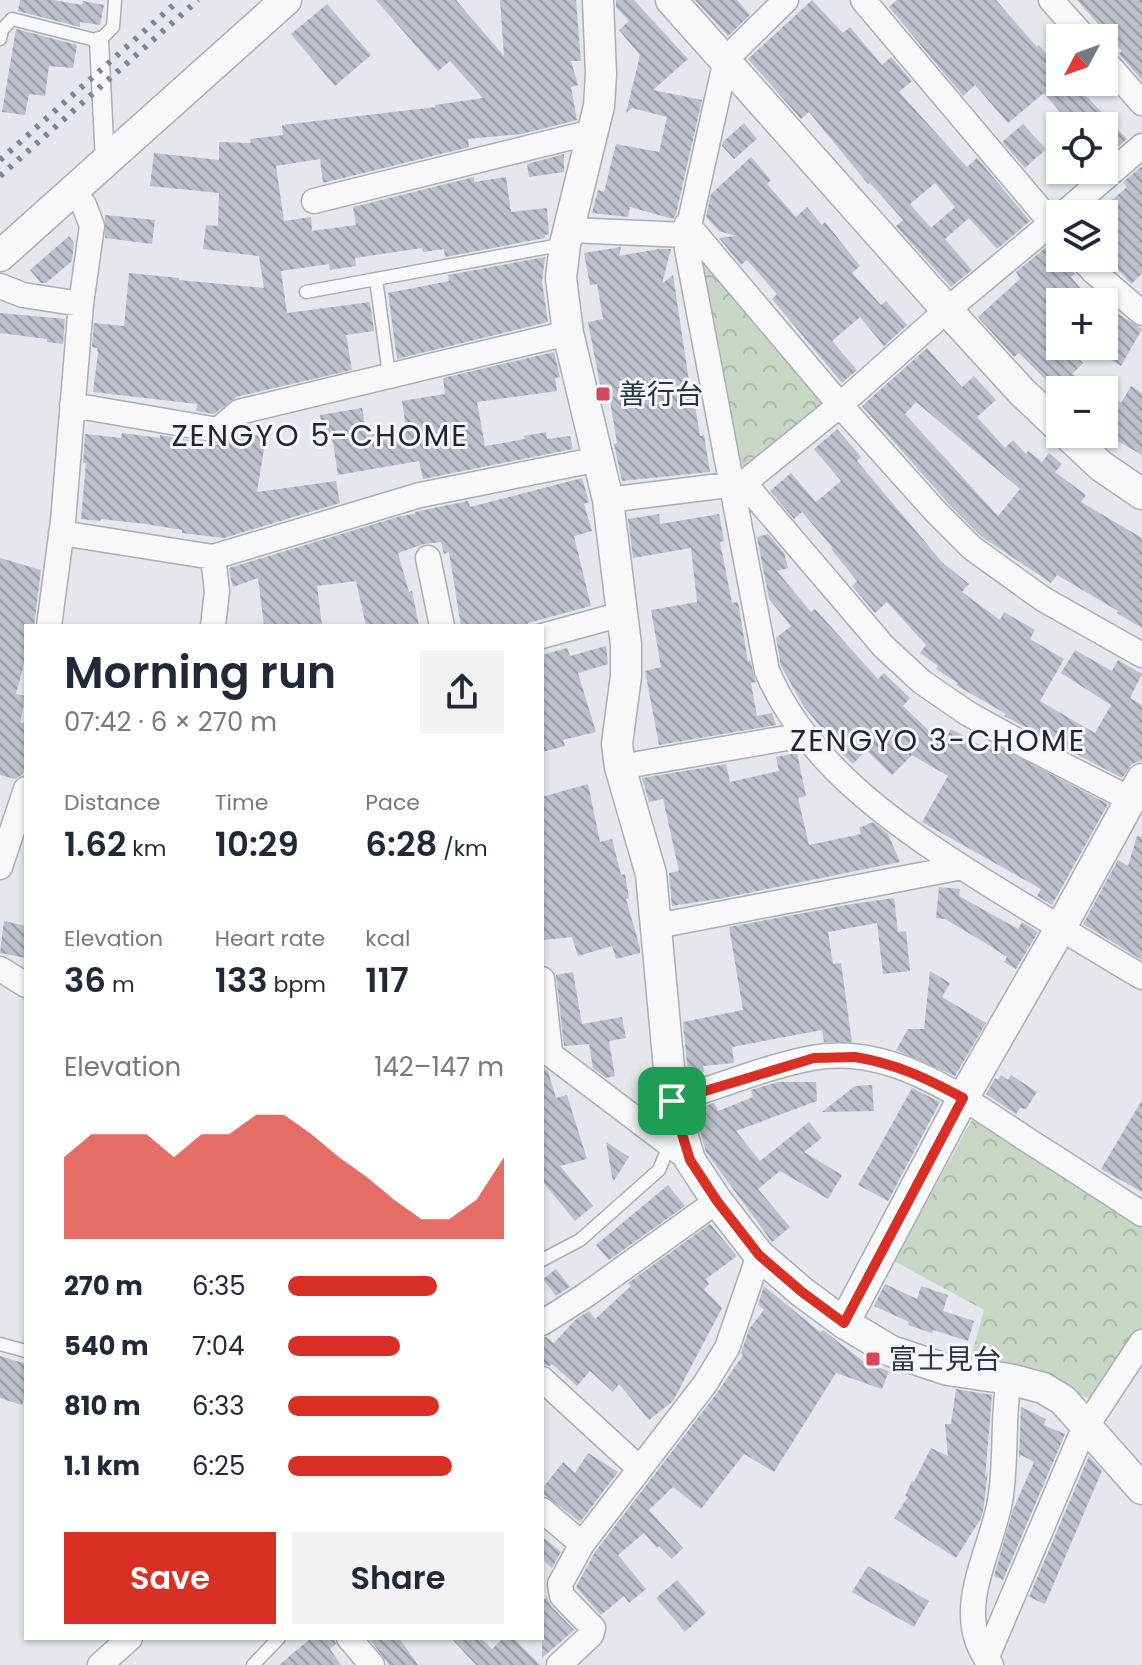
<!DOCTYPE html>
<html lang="en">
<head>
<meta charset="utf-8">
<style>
  :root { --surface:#fff; --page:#f2f2f3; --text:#1f2937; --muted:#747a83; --accent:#d93025 }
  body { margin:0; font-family:Poppins,"Noto Sans JP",sans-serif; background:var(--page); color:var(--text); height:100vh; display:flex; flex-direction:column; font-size:30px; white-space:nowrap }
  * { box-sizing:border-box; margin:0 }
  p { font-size:26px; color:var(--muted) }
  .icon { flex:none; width:44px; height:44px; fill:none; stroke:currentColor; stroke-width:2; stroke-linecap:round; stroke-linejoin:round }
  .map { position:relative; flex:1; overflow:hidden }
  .sheet { position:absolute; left:24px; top:624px; width:520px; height:1016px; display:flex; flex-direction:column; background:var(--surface); border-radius:0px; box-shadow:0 2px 6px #0004 }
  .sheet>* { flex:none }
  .needle { width:52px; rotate:229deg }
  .fabs { position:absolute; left:1046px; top:24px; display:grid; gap:16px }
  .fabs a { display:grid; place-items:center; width:72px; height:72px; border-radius:0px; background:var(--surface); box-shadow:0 2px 6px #0004; font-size:40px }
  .pin { position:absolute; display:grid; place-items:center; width:68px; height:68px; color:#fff; margin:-34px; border-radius:16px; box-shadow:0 4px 12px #0006 }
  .round { display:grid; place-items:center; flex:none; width:84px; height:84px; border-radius:0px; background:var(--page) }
  .overview { display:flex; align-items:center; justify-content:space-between; height:136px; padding:0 40px }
  h1 { font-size:44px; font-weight:600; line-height:60px }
  .figures { display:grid; grid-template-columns:repeat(3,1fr); gap:12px; height:136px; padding:8px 40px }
  .figures div { display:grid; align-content:center }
  .figures b { font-size:34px; font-weight:600 }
  .figures small { font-size:22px; font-weight:400 }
  .figures p { font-size:22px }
  .chart { height:224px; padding:16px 40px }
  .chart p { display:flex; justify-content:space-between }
  .chart svg { width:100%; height:144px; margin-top:8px; fill:var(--accent); opacity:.7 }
  .primary-button { display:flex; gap:16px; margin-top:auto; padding:16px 40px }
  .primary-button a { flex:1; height:92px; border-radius:0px; background:var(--accent); color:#fff; font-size:32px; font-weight:600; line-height:92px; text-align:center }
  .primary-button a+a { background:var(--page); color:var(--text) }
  ul { padding:0 40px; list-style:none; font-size:26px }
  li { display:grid; grid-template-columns:128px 96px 1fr; align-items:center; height:60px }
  li i { height:20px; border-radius:10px; background:var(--accent) }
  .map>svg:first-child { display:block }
</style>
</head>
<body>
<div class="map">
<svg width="1142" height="1665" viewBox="0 0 1142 1665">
  <defs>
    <pattern id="park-crowns" width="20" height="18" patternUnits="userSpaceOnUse" patternTransform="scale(2)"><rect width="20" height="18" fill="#c9d6c5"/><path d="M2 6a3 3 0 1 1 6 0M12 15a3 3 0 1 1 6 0" fill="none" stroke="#adb8ab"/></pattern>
    <pattern id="building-back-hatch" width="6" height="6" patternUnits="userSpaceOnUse" patternTransform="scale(2)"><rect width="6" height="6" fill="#bbc0ca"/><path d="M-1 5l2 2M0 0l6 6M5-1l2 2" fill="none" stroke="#989da6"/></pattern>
  </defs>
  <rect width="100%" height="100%" fill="#e4e7ec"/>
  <path fill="url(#park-crowns)" d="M702 259 824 404 740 472 700 260Z
    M973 1118 1142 1224V1328L1092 1399 970 1361 984 1310 894 1261Z"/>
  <path fill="url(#building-back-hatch)" fill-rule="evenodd" d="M20 0H53L82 5 83 1 104 5 100 25 80 22V27L18 11Z
    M376 0H456L504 56 500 0H576L581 61H571L578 85 571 87 577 120 522 134 468 139 469 147 323 183 320 159 276 166 284 221 311 217 312 231 356 225 353 207 474 177V182L506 177 511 212 547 208 549 234 545 235V238L445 257 444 249 423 252 422 248 355 258 356 266 330 270 329 264 281 271 287 313 370 302 374 331 346 335 352 370 236 397 214 414 196 411 197 404 93 392 98 353 97 348 92 347 94 323 124 326 129 273 179 278V280L264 288 259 256 203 249 206 225 218 226 219 193 150 186 154 153 219 160V142L251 143 250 139 283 135 282 125 436 107 435 105 483 98 450 61 438 71Z
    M616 0H634L688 59 653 90 702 100 676 214 673 219 630 207 628 217 592 213 598 190 604 192 616 144 659 152 667 117 632 108 626 113 640 55 619 30 629 21 616 7Z
    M695 0H737L750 15 728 36Z
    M812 0 843 33 850 27 882 65 891 57 912 81 899 92 967 167 977 158 1030 221 997 249 969 218 945 239 972 270 951 287 896 226 903 220 870 183 868 184 809 112 801 119 748 59ZM935 183 955 207 931 228 910 204Z
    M897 0H996L1037 47 1039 45 1060 69V82H1073L1127 139 1104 159V126H1072L1044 93 1008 123 975 85 963 96 889 7Z
    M1077 0H1142V80L1119 54 1122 51Z
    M327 4 371 55 335 86 291 34Z
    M16 29 77 45 73 68 49 66 45 96 29 94 25 115 2 112Z
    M744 123 757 139 734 159 722 146 723 142Z
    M1023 124 1046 149 1025 168 1002 142Z
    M564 154V172L529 177 527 164Z
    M751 157 771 180 767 184 796 217 807 207 822 225 825 222 860 266 852 273 881 305 886 301 907 325 884 346 860 317 832 341 857 370 842 383 772 299 777 294 747 260 741 265 719 238 736 236 719 231 706 217 711 194Z
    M1142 166V274L1131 284 1104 254V207L1127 187 1123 182Z
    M105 215 155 220 152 244 105 238Z
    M69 236 74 243 72 261 46 283H41L30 270Z
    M1050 244 1060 248V258H1064L1075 274 1071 277 1092 302H1060V346H1066L1083 363 1072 374 1099 390H1056L1019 353 1014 357 978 317 1020 279 1016 272Z
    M621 247 619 256 659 249H671L662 284 673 275 690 388 692 387 700 436 704 435 710 472 622 481 614 444 617 443 608 389 601 390 588 322 603 319 597 284 590 285 584 253Z
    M545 257 542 282 548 322 397 359 388 293 449 281 448 275Z
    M1104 305 1142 329 1121 366 1104 356Z
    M0 313 65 319 63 344 47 342V339L0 333Z
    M927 348 962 387 974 376 996 400 977 417 1005 448 1013 440 1026 454 1028 451 1042 462 1049 453 1062 464 1055 472 1086 495 1081 502 1142 538V628L1117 613 1118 611 1057 575 1051 583 982 537 948 503 862 406ZM916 402 1020 489 998 516 905 414Z
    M554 352 560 377 555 378 557 391 477 402 485 446 525 439 524 436 546 432 547 439 570 436 573 449 423 479 419 461 338 475 332 437 325 439 320 415 362 408 367 435 406 429 402 401 445 394 443 378Z
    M1131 386 1142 393V455L1104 433V393L1121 403Z
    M837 429 861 457 857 461 916 531 942 562 969 584 962 592 1000 620 1004 612 1035 630 1030 639 1064 659 1040 701 1095 733 1111 705 1061 673 1075 650 1112 671 1118 660 1142 674 1130 698 1142 705V760L1132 764 1122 778 1004 716 1006 714 956 685 958 683 936 669 938 666 920 653 926 645 887 602 875 613 852 586 857 581 831 549 833 548 802 512 794 519 770 491 791 473 816 502 841 481 814 449Z
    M239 432 266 437 257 492 336 481 340 503 224 538 182 533V530L146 524 101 519 100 521 81 519 86 463H83L85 434 121 438 122 433 160 438V435L216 445 227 442Z
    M582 478 589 502 584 504 592 531 574 536 591 606 528 623 529 626H461L449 552 444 554 441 542 424 544 398 553 409 592 412 591 419 626H366L356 581 317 586 322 626H264L258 578 233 587 231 580 229 568 401 516 415 514V512L424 510 468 501 470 507Z
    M659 514 660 524 719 514 724 541 720 542 732 603 738 602 748 662 750 660 756 682 751 683 757 716 772 713 776 725 659 745 645 671 661 667 651 610 697 602 691 548 633 558 628 519Z
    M768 534 784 553 788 568 777 571 811 612 815 609 878 679 884 673 910 698 903 706 943 744 951 729 985 748 989 742 1108 804 1052 905 1037 896 1041 889 922 822 948 776 912 755 892 775 866 750 853 764 834 745H836L804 707 781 666 776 638 791 626 769 599 757 537Z
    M0 558 41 570 34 626H26V656L16 694 26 696 20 722 26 724V764L23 774 15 779 0 775Z
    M606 646 608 664 578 673 596 732 563 740 565 746 542 752V655L567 648 570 656Z
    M797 753 806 796 798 798 809 845 861 834 859 828 873 822 888 834 900 862 723 898 672 906 669 873 679 871 663 799 649 802 642 778 726 764 730 782 779 771 776 757Z
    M588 784 600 842 612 839 621 875 625 874 629 898 626 899 640 948V953L616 959 612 946 578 956 572 937 542 940V797Z
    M1137 836 1142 837V960L1083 924 1118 860 1128 866Z
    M939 887 960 889 959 896 1018 929 1022 922 1038 932 1016 969 1004 962 1007 957 987 944 945 919 936 918Z
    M894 898 898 932 906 931 910 971 883 974 877 923 828 932 833 964 841 963 852 1042H824L822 1030 732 1047 734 1063 703 1066 704 1072 688 1075 683 1022 743 1010 729 927 852 904Z
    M4 921 26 926V958L0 953Z
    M930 971 950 983 942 997 986 1023 955 1076 896 1050 908 1029H924Z
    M573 972 582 1024 622 1017 626 1038 609 1041 615 1076 606 1078 593 1068 589 1044 564 1046 556 975Z
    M542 1067 548 1071 556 1098 567 1095 587 1159 560 1166 593 1206 575 1221 542 1181Z
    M1001 1075 1008 1080 1011 1075 1037 1092 1026 1109 1020 1108 1016 1114 986 1094 995 1078 998 1080Z
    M778 1082H816L817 1101 736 1131 760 1161 809 1122 822 1138 804 1152 842 1175 828 1199 780 1171 758 1189 790 1227 772 1242 706 1152 694 1110 714 1103 718 1111 753 1097 751 1090Z
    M872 1085 874 1111 822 1112 855 1086Z
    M912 1088 940 1102 888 1201 858 1185Z
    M1142 1100V1192L1101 1169Z
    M606 1142 629 1157 613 1182Z
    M668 1185 685 1206 609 1260 596 1245Z
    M710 1224 737 1256 706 1279 709 1284 704 1289 722 1308 673 1401 649 1420 619 1384 613 1392 590 1371 577 1386 552 1364 550 1366 542 1364V1338L546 1337 554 1343 575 1320 589 1311 595 1319 631 1286 628 1283Z
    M556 1269 570 1287 556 1296 543 1279Z
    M885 1284 917 1299 921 1286 948 1295 943 1311 974 1321 968 1341 933 1330 932 1333 908 1325 909 1322 874 1306Z
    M764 1286 820 1332 823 1330 864 1362 889 1371 882 1389 836 1373 774 1472 744 1454 701 1509 673 1487 649 1510 683 1548 672 1559 659 1546 657 1548 644 1533 618 1555 646 1589 629 1603 624 1596 601 1615 576 1587 595 1552 717 1393 743 1355 741 1353 749 1329 764 1310 758 1305Z
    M0 1356 26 1364V1394L22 1405 0 1398Z
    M956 1389 992 1395 985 1479 988 1471 983 1511 980 1520 956 1558 894 1518 908 1497 905 1496 912 1481 914 1482 931 1448 948 1456 945 1424H951Z
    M1021 1407 1046 1419 1044 1425 1065 1434 1003 1580 994 1576 1013 1510 1034 1462 1021 1455 1019 1458Z
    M588 1453 618 1472 580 1522 542 1493V1489L563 1462 575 1473Z
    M1089 1456 1102 1471 1045 1604 1029 1597Z
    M542 1536 561 1552 552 1568 542 1559Z
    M868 1566 929 1601 914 1627 852 1592Z
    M677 1580 706 1613 685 1632 656 1598Z
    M547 1597 551 1606 574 1630 542 1658V1601Z
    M311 1638H334L336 1644 330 1649 341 1665H279Z
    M369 1638H399L418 1665H389Z
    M451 1638H481L492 1649 503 1638H513L540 1665H476Z"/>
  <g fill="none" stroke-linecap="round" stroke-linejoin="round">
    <g stroke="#a9aeb7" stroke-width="15">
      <path id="service" d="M0 39 2 30 12 19 99 41 113 27 115 0
        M376 279 389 375
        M306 292 565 244
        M542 1260 580 1240 659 1170 669 1146
        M0 1344 26 1351
        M253 1665 279 1638"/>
    </g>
    <g stroke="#a9aeb7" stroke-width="21">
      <path id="pedestrian" d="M99 41 105 162"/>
    </g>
    <g stroke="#a9aeb7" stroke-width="27">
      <path id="minor" d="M786 0 726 59 687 235V249L767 671C809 770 907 833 995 888 1044 918 1093 948 1142 977
        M863 0 1060 233
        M1051 0 1085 38
        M1104 60 1142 103
        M314 201 592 132
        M1063 214 1142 146
        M687 224 840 405 936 512 972 548 1043 599 1142 655
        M569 230 687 235
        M1081 258 1094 272 1142 313
        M0 286 23 295 81 304
        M72 405 218 430 239 412 568 333
        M744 483 884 647 922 682 967 713 1028 747 1130 799
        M608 500 744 483 840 405 947 310 1060 216
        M61 533 213 557 420 495 599 459
        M428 558 442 626
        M49 626 63 521 81 304 92 226 84 205 72 191
        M213 626 217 591 213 557
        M542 636 622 614
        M620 767 804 735
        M0 867 26 789
        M657 926 962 867
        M0 969 26 985
        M542 979 550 1052
        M542 1048 690 1160
        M672 1101C718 1087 765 1067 812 1058 893 1043 966 1100 1029 1141 1067 1165 1104 1189 1142 1214
        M542 1323 586 1295 717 1201
        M542 1379 640 1469
        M542 1510 582 1544
        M349 1638 372 1665
        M986 1659 1082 1433 1142 1342
        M100 1665 130 1638
        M559 1665 591 1635 593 1628 562 1596 560 1584 582 1544 705 1384 727 1348 759 1255
        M991 1665C979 1650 973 1634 973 1614 972 1580 994 1536 1000 1501 1007 1460 1002 1419 1009 1379"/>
    </g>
    <g stroke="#a9aeb7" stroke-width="33">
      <path id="tertiary" d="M598 0 601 74 599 106 565 244 561 278 568 333 608 500 626 645V676L617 744 620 767 651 874 672 1101 690 1160 717 1201 759 1255 802 1292 844 1323 891 1351 948 1370 1009 1379 1043 1388 1063 1400 1142 1489
        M671 0 947 310 1022 392 1060 428
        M0 256 286 0
        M1067 434 1101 466 1142 494
        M844 1323 963 1098 1060 929 1142 779"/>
    </g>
    <use href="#service" stroke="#f7f8fa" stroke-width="12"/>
    <use href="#pedestrian" stroke="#f7f8fa" stroke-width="18"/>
    <use href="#minor" stroke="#f7f8fa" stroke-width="24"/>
    <use href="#tertiary" stroke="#f7f8fa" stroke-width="30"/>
    <path stroke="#7d8696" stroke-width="6" stroke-dasharray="4 8" stroke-linecap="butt" d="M0 160 179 0
      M0 176 198 0"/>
  </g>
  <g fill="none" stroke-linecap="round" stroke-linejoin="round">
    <g stroke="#fff" stroke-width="16">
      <path id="route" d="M855 1057C897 1064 926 1078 963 1098L844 1323 802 1292 759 1255 717 1201 690 1160 672 1101 814 1058Z"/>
    </g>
    <use href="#route" stroke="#d93025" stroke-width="10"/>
  </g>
  <g fill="#d1495b" stroke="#f4f6f9" stroke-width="3">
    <rect x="595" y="386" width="16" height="16" rx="4"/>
    <rect x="865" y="1351" width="16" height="16" rx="4"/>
  </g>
  <g text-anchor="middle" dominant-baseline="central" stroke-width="6" stroke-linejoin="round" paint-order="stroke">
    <g font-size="28" fill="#2b3445" stroke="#f4f6f9" text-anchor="start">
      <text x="619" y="394">善行台</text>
      <text x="889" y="1359">富士見台</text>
    </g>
    <g font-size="30" letter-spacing="2" fill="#1d2536" stroke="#f4f6f9">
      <text x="320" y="435">ZENGYO 5-CHOME</text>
      <text x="938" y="740">ZENGYO 3-CHOME</text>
    </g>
  </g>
</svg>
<div class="fabs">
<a><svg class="needle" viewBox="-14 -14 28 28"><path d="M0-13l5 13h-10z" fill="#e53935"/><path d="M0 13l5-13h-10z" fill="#747a83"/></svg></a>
<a><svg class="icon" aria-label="locate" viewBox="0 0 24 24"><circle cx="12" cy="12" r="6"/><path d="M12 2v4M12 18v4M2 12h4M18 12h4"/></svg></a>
<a><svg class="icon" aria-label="layers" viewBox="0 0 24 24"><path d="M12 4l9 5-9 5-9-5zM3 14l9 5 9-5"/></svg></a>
<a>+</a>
<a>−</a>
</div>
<div class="pin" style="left:672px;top:1101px;background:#1e9e55"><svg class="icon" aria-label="arrive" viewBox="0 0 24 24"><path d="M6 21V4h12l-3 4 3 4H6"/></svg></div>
<section class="sheet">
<div class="overview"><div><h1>Morning run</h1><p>07:42 · 6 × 270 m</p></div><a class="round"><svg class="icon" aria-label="share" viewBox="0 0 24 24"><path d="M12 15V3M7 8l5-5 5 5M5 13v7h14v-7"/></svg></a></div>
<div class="figures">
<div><p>Distance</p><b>1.62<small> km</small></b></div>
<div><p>Time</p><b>10:29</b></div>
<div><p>Pace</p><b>6:28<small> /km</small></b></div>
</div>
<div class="figures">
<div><p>Elevation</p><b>36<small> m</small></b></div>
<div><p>Heart rate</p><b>133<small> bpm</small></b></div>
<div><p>kcal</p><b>117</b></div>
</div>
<div class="chart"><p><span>Elevation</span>142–147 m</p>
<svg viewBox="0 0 160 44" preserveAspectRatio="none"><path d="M0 44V19L10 12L20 12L30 12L40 19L50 12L60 12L70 6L80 6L90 12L100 19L110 25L120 32L130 38L140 38L150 32L160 19V44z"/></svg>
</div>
<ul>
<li><b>270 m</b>6:35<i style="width:69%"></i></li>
<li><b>540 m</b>7:04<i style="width:52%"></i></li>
<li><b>810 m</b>6:33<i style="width:70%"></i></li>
<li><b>1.1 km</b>6:25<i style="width:76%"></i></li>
</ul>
<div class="primary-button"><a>Save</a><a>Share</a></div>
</section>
</div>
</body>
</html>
